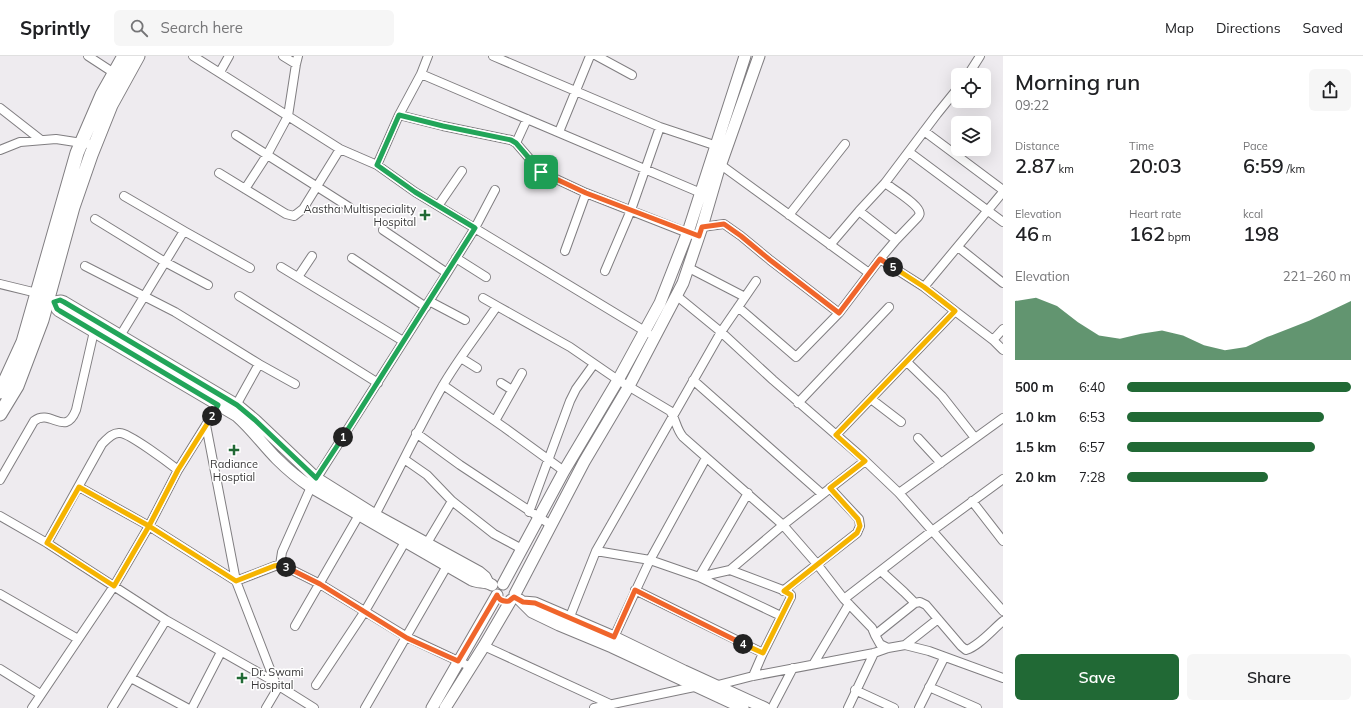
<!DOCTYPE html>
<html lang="en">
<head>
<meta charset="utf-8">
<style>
  :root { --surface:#fff; --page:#f6f6f6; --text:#202124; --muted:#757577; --line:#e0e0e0; --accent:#216935 }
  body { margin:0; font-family:Mulish,sans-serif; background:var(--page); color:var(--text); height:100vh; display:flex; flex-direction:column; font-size:15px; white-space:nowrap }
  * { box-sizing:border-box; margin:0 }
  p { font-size:13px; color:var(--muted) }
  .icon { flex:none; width:22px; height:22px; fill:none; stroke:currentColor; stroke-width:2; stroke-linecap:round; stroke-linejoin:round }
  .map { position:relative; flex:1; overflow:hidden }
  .drawer { display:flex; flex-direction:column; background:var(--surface); width:360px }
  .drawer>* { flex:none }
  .tools { position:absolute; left:951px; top:12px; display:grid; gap:8px }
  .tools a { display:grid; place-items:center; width:40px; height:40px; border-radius:6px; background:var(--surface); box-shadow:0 4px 16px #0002; font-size:20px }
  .pin { position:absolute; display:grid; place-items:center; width:34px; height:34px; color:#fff; margin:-17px; border-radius:8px; box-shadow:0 2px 6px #0006 }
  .km { position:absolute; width:20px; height:20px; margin:-10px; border-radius:50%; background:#222; color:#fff; font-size:11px; line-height:20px; text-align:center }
  .round { display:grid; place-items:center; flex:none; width:42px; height:42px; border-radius:6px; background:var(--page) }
  .overview { display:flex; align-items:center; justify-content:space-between; height:68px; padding:0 12px }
  h1 { font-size:22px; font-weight:600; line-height:30px }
  .stats { display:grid; grid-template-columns:repeat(3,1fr); gap:6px; height:68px; padding:4px 12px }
  .stats div { display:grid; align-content:center }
  .stats b { font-size:20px; font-weight:600 }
  .stats small { font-size:11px; font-weight:400 }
  .stats p { font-size:11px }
  .chart { height:112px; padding:8px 12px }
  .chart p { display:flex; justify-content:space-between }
  .chart svg { width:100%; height:72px; margin-top:4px; fill:var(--accent); opacity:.7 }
  .action { display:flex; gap:8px; margin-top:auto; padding:8px 12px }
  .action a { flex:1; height:46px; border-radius:6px; background:var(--accent); color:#fff; font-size:16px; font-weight:600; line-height:46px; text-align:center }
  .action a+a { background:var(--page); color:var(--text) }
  ul { padding:0 12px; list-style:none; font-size:13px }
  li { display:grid; grid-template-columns:64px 48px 1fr; align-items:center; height:30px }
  li i { height:10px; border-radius:5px; background:var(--accent) }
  header { display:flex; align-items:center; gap:24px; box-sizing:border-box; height:56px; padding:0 20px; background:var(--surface); border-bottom:1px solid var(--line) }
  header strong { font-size:19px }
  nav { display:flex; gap:22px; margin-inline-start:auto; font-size:14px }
  .search { width:280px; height:36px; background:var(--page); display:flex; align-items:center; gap:10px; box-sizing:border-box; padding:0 14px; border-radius:6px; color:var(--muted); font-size:15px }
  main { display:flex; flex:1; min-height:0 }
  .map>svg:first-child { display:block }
</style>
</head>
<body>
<header>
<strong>Sprintly</strong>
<div class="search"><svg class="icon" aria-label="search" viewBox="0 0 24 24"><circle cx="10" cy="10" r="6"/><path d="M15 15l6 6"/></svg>Search here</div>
<nav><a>Map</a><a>Directions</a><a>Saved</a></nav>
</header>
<main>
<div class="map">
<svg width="1003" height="652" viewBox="0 0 1003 652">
  <rect width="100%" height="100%" fill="#eeebef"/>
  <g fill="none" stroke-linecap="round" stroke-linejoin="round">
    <g stroke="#807e81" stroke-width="10">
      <path id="street" d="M88 0 114 17
        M193 0 340 93 377 109 415 136 648 277
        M283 0 296 8
        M428 0 421 18 701 137
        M493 0 660 71 720 91
        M597 0 632 19
        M220 16 229 0
        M968 19 980 0
        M0 52 41 84
        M399 59 443 70 511 84 516 87 541 116 586 137 693 179
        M924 75 1003 134
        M559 76 590 0
        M236 79 349 151
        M516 87 527 63
        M0 94 20 86 56 83 95 89
        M909 96 1003 166
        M377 109 399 59 421 18
        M721 109 869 217
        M219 117 286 158 294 160 303 153 340 93
        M885 127C893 133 916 147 919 155 920 158 920 158 918 161L896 184
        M245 133 267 99 288 60 296 8 298 0
        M124 140 184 175
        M438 150 462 115
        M859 155 896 184 880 203
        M789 159 845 88
        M95 163 165 206 208 229
        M702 171 724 168 741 180 770 204 839 257
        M383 174 447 217
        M830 189 859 155 885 127 937 58 958 32
        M958 191 1003 227
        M565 195 586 137
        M352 202 426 251
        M456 202 486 221
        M85 210 175 256 259 308 295 328
        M281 211 403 285
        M689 212 745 241
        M605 215 631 154 660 71
        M298 221 312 200
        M0 228 37 237
        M924 231 1003 136
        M239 240 378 327
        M677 240 721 276 773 324 857 397 899 437 1003 555
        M483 242 497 250
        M429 245 465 264
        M738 251 796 301 839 257 880 203 924 231 955 255 836 379
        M955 255 993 284 1003 273
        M120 280 184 175 250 212
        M993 284 1003 294
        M461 302 477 312
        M907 306 942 340 975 382
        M693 324 822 438
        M501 327 512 334
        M443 329 505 372 564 415
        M871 343 901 366
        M798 347 889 251
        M234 353 259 308
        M495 365 522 317
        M206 369 236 525 275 626
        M416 377 460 409 551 469
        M918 382 941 407
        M404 403 427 419 452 445 494 478 522 493
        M0 424 34 365C51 352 65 382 76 354L95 271
        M79 431 149 470 236 525 275 510 280 509 286 511 320 528 407 581 471 611
        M899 437 1003 362
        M972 445 1003 485
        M529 456 570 345 576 333 594 308
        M375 459C398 416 418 373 442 331 458 303 479 277 497 250L570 291 618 324 670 355C676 363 676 373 683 381L783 469 817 508 844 543 872 572 875 579 880 588 888 592
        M0 460 47 487 166 564 275 626 279 630 314 652
        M47 487 102 388C107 383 113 376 120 377 129 377 169 407 178 414
        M427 487 452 445
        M596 495 650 504 699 521 748 437
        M280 509 282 496 311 431 447 217 475 172 495 134
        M881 515 904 536 915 547
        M635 534 763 597 791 541V539L788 536 730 514
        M783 535 857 477 860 470 859 463 830 432
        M0 538 78 583
        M844 543 932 475 1003 423
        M781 560 699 521 730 514 783 469 865 405
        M569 563 596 495 721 276 756 225
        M295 570 359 459
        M875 579 915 547 920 546 926 549 961 590 966 594C979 590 993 573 1003 565
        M614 581 650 504 706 402
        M905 589 938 563
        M484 590 610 648
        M814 607 849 548
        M0 613 40 638
        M753 620 763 597
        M131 622 187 652
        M316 629 365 555 405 486
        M714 630 753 620 874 597 888 592 905 589 929 595 1003 622
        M929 631 977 652
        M855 634 894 652
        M32 652 114 530 149 470 178 414 221 345
        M112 652 166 564
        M192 652 221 596
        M266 652 279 630
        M365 652 447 510
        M594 652 699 630
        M772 652 793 612
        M848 652 874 597
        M919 652 944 602"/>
    </g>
    <g stroke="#807e81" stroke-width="13">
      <path id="secondary" d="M40 239 54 246 61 245 64 246 237 349 255 364 316 422 375 459 479 516 485 521 488 527
        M54 246 57 253 59 255 237 360C252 373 263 389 277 403 288 414 299 423 311 431L472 524C478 527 486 525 492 529
        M503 528 564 415 618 324 660 247 689 173 745 0
        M515 538 584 406 629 330 683 227 702 171 718 116 759 0
        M520 544 532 556 559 569 612 591 743 652
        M523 546 535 547 614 581 684 615 765 652
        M432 652 497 539
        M445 652 484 590 511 544"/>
    </g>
    <g stroke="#807e81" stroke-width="15">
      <path id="primary" d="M0 336 23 286 77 97 102 39 124 0
        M0 358 17 330 42 264 73 151 91 99 111 49 138 0"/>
    </g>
    <use href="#street" stroke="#fff" stroke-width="8"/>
    <use href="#secondary" stroke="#fff" stroke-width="11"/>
    <use href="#primary" stroke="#fff" stroke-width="13"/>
  </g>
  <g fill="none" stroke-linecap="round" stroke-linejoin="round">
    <g stroke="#fff" stroke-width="8">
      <path id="split-1" d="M343 381 475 172 415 136 377 109 399 59 443 70 511 84 516 87 541 116"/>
    </g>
    <g stroke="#fff" stroke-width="8">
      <path id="split-2" d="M212 360 218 349 60 255 57 253 54 246 60 244 64 246 237 349 255 364 316 422 343 381"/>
    </g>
    <g stroke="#fff" stroke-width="8">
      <path id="split-3" d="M212 360 178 414 149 470 114 530 47 487 79 431 149 470 236 525 274 510 280 509 286 511"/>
    </g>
    <g stroke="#fff" stroke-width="8">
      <path id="split-4" d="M286 511 320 528 407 582 458 605 497 539C499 544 503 546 509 545L514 541 523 546 535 547 614 581 635 534 743 588"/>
    </g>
    <g stroke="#fff" stroke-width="8">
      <path id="split-5" d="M743 588 763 597 791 541V539L784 535 857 477 860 470 858 463 830 432 865 405 836 379 955 255 924 231 893 211"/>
    </g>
    <g stroke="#fff" stroke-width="8">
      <path id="split-6" d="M541 116 586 137 699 180 702 171 724 168 741 180 770 204 839 257 880 203 893 211"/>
    </g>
    <use href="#split-1" stroke="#22a559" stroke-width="5"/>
    <use href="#split-2" stroke="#22a559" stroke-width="5"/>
    <use href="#split-3" stroke="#f5b400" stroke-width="5"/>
    <use href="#split-4" stroke="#f0652b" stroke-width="5"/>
    <use href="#split-5" stroke="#f5b400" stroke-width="5"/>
    <use href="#split-6" stroke="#f0652b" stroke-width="5"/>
  </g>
  <g fill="#216935" stroke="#fff" stroke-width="1.5">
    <path d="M423 153h4v4h4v4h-4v4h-4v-4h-4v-4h4z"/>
    <path d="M232 388h4v4h4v4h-4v4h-4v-4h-4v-4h4z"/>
    <path d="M240 616h4v4h4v4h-4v4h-4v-4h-4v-4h4z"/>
  </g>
  <g text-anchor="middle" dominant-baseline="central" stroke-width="3" stroke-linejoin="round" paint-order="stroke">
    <g font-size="11" fill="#3b3a3b" stroke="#fff" text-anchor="end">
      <text x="416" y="153">Aastha Multispeciality<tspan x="416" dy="13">Hospital</tspan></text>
      <text x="234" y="408" text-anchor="middle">Radiance<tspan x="234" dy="13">Hosptial</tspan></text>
      <text x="251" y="616" text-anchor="start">Dr. Swami<tspan x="251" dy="13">Hospital</tspan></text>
    </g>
  </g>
</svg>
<div class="tools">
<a><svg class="icon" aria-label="locate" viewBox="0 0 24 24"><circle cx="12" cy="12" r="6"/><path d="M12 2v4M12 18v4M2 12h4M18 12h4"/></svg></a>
<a><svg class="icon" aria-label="layers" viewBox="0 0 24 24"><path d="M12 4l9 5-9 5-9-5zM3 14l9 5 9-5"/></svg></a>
</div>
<div class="pin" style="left:541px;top:116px;background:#1e9e55"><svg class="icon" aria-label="arrive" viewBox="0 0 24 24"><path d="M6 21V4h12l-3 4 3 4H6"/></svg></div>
<b class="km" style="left:343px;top:381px">1</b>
<b class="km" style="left:212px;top:360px">2</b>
<b class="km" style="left:286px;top:511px">3</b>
<b class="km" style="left:743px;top:588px">4</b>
<b class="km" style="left:893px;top:211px">5</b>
</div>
<section class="drawer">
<div class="overview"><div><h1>Morning run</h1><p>09:22</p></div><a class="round"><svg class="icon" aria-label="share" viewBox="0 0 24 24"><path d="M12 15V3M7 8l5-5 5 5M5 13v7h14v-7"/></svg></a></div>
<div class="stats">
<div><p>Distance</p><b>2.87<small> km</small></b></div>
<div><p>Time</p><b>20:03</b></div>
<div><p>Pace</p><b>6:59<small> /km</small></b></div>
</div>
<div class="stats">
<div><p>Elevation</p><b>46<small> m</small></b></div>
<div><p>Heart rate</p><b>162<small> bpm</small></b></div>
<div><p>kcal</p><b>198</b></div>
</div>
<div class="chart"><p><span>Elevation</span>221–260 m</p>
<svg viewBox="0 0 160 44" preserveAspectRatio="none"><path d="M0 44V8L10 6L20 11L30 21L40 29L50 31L60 28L70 26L80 29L90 35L100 38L110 36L120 30L130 25L140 20L150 14L160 8V44z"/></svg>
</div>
<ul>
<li><b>500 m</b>6:40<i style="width:100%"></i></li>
<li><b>1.0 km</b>6:53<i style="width:88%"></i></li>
<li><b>1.5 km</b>6:57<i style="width:84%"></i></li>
<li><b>2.0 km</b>7:28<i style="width:63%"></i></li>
</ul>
<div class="action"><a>Save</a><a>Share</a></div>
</section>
</main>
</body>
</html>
